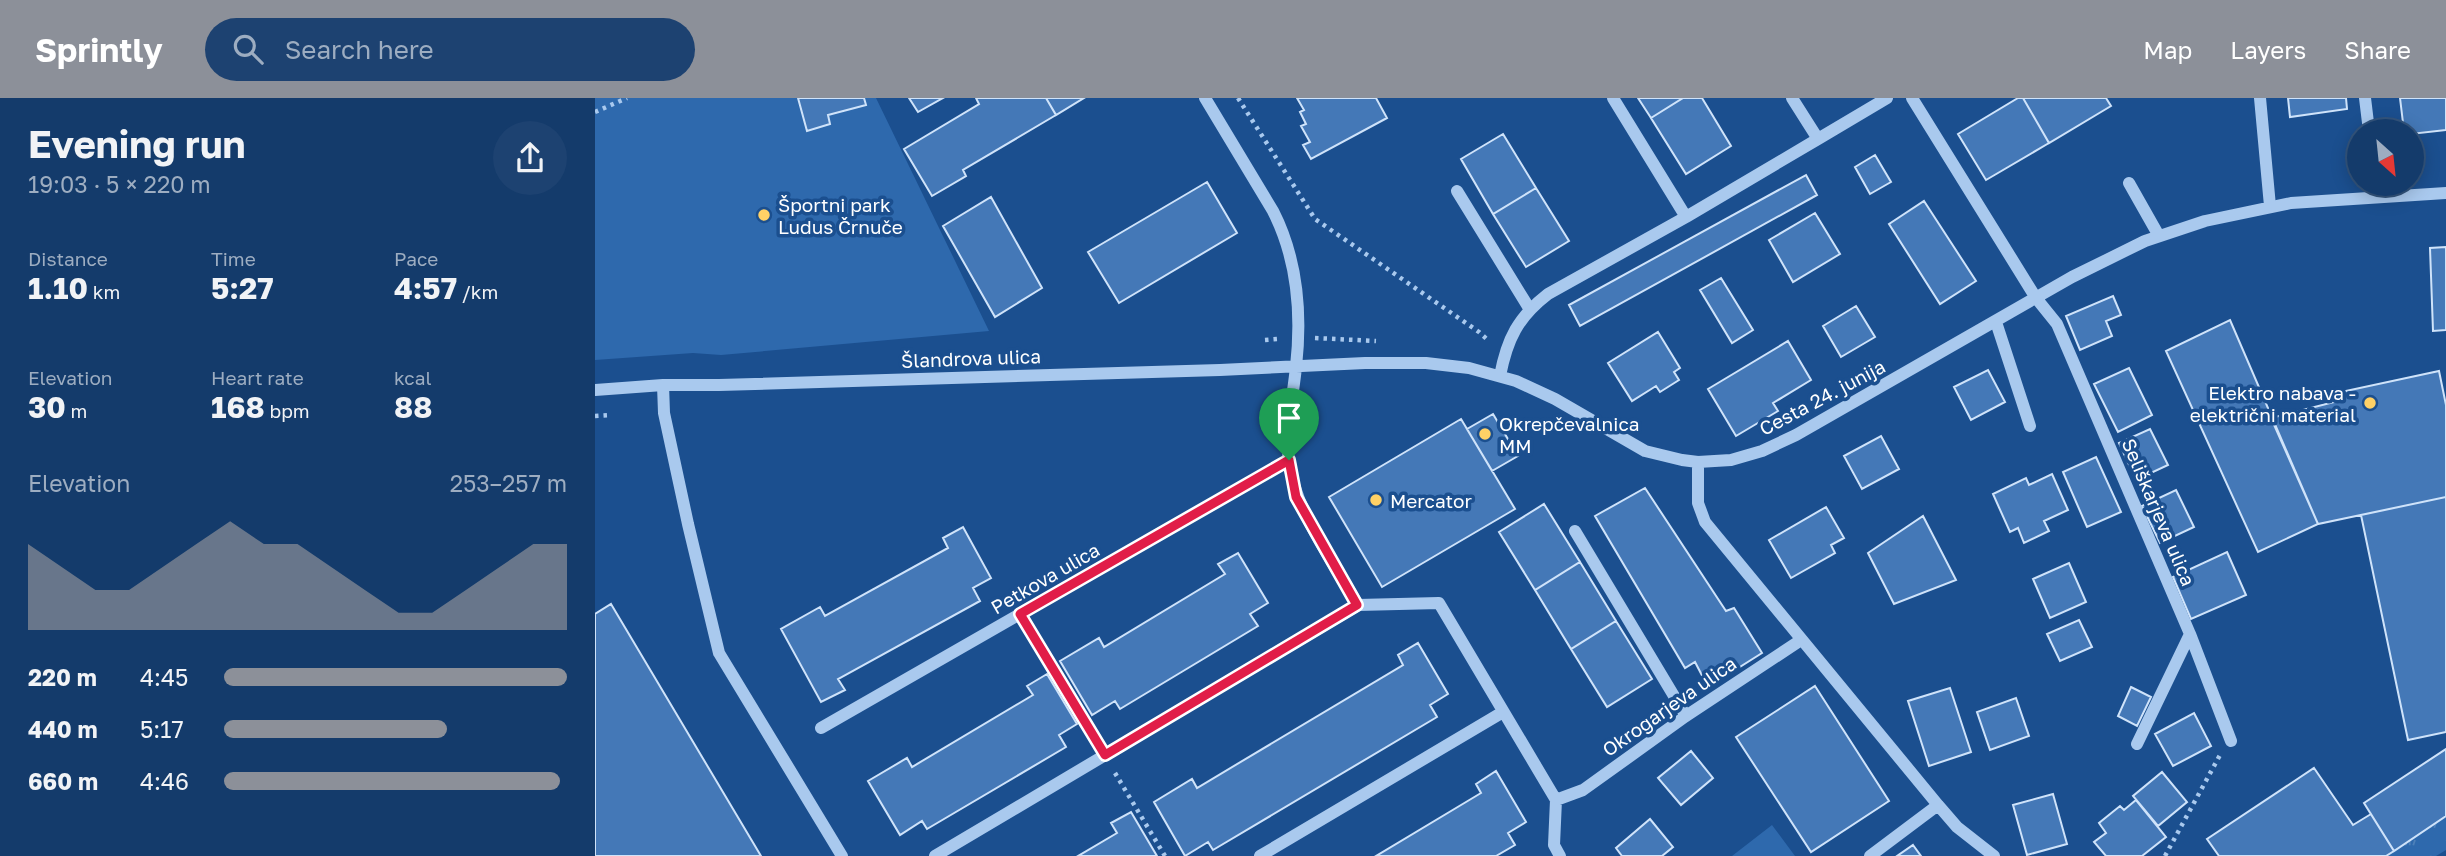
<!DOCTYPE html>
<html lang="en">
<head>
<meta charset="utf-8">
<style>
  :root { --surface:#143b6b; --page:#1d4271; --text:#f1f3f6; --muted:#9dadc1; --line:#33557e; --accent:#8c9099 }
  body { margin:0; font-family:"Golos Text",sans-serif; background:var(--page); color:var(--text); height:100vh; display:flex; flex-direction:column; font-size:26px; white-space:nowrap }
  * { box-sizing:border-box; margin:0 }
  p { font-size:23px; color:var(--muted) }
  .icon { flex:none; width:38px; height:38px; fill:none; stroke:currentColor; stroke-width:2; stroke-linecap:round; stroke-linejoin:round }
  .map { position:relative; flex:1; overflow:hidden }
  .sheet { display:flex; flex-direction:column; background:var(--surface); width:595px }
  .sheet>* { flex:none }
  .needle { width:46px; rotate:153deg }
  .controls { position:absolute; left:1752px; top:21px; display:grid; gap:14px }
  .controls a { display:grid; place-items:center; width:77px; height:77px; border-radius:50%; background:var(--surface); box-shadow:0 4px 18px #0003,0 0 0 2px var(--line); font-size:35px }
  .pin { position:absolute; display:grid; place-items:center; width:60px; height:60px; color:#fff; margin:-72px -30px; border-radius:50% 50% 50% 0; rotate:-45deg; box-shadow:0 0 7px #0007 }
  .pin .icon { rotate:45deg }
  .round { display:grid; place-items:center; flex:none; width:74px; height:74px; border-radius:37px; background:var(--page) }
  .headline { display:flex; align-items:center; justify-content:space-between; height:119px; padding:0 28px }
  h1 { font-size:38px; font-weight:700; line-height:52px }
  .figures { display:grid; grid-template-columns:repeat(3,1fr); gap:10px; height:119px; padding:7px 28px }
  .figures div { display:grid; align-content:center }
  .figures b { font-size:30px; font-weight:700 }
  .figures small { font-size:19px; font-weight:400 }
  .figures p { font-size:19px }
  .chart { height:196px; padding:14px 28px }
  .chart p { display:flex; justify-content:space-between }
  .chart svg { width:100%; height:126px; margin-top:7px; fill:var(--accent); opacity:.7 }
  ul { padding:0 28px; list-style:none; font-size:23px }
  li { display:grid; grid-template-columns:112px 84px 1fr; align-items:center; height:52px }
  li i { height:18px; border-radius:9px; background:var(--accent) }
  header { display:flex; align-items:center; gap:42px; box-sizing:border-box; height:98px; padding:0 35px; background:var(--accent); color:#fff }
  header strong { font-size:33px }
  nav { display:flex; gap:38px; margin-inline-start:auto; font-size:24px }
  .search { width:490px; height:63px; background:var(--page); display:flex; align-items:center; gap:18px; box-sizing:border-box; padding:0 24px; border-radius:38px; color:var(--muted); font-size:26px }
  main { display:flex; flex:1; min-height:0 }
  .map>svg:first-child { display:block }
</style>
</head>
<body>
<header>
<strong>Sprintly</strong>
<div class="search"><svg class="icon" aria-label="search" viewBox="0 0 24 24"><circle cx="10" cy="10" r="6"/><path d="M15 15l6 6"/></svg>Search here</div>
<nav><a>Map</a><a>Layers</a><a>Share</a></nav>
</header>
<main>
<section class="sheet">
<div class="headline"><div><h1>Evening run</h1><p>19:03 · 5 × 220 m</p></div><a class="round"><svg class="icon" aria-label="share" viewBox="0 0 24 24"><path d="M12 15V3M7 8l5-5 5 5M5 13v7h14v-7"/></svg></a></div>
<div class="figures">
<div><p>Distance</p><b>1.10<small> km</small></b></div>
<div><p>Time</p><b>5:27</b></div>
<div><p>Pace</p><b>4:57<small> /km</small></b></div>
</div>
<div class="figures">
<div><p>Elevation</p><b>30<small> m</small></b></div>
<div><p>Heart rate</p><b>168<small> bpm</small></b></div>
<div><p>kcal</p><b>88</b></div>
</div>
<div class="chart"><p><span>Elevation</span>253–257 m</p>
<svg viewBox="0 0 160 44" preserveAspectRatio="none"><path d="M0 44V14L10 22L20 30L30 30L40 22L50 14L60 6L70 14L80 14L90 22L100 30L110 38L120 38L130 30L140 22L150 14L160 14V44z"/></svg>
</div>
<ul>
<li><b>220 m</b>4:45<i style="width:100%"></i></li>
<li><b>440 m</b>5:17<i style="width:65%"></i></li>
<li><b>660 m</b>4:46<i style="width:98%"></i></li>
</ul>
</section>
<div class="map">
<svg width="1851" height="758" viewBox="0 0 1851 758">
  <defs>
    <pattern id="grass-tufts" width="24" height="20" patternUnits="userSpaceOnUse" patternTransform="scale(1.75)"><rect width="24" height="20" fill="#2e69ad"/><path d="M3 7l-1-3M5 7V3M7 7l1-3M15 17l-1-3M17 17v-4M19 17l1-3" fill="none" stroke="#4d80b9"/></pattern>
  </defs>
  <rect width="100%" height="100%" fill="#1b4f8f"/>
  <path fill="url(#grass-tufts)" d="M1851 718V752L1841 758H1791Z"/>
  <path fill="#2e69ad" d="M0 0H281L394 233 126 257 98 255 0 262Z
    M1177 727 1200 758H1137Z"/>
  <path fill="#4478b7" stroke="#cfe3fa" stroke-width="2" d="M203 0H269L271 7 233 17 235 26 212 33Z
    M314 0H348L323 14Z
    M381 0H451L461 17 368 72 371 78 337 98 309 51 384 6Z
    M451 0H489L461 17Z
    M702 0H781L792 20 716 61 708 47 715 44 706 28 711 26 705 14 709 12Z
    M1043 0H1088L1056 20Z
    M1088 0H1107L1136 48 1091 76 1056 20Z
    M1423 0H1428L1454 45 1391 82 1363 36Z
    M1428 0H1511L1516 8 1454 45Z
    M1693 0H1751L1752 11 1695 19Z
    M1805 0H1851V32L1816 36V33H1809Z
    M908 36 941 90 898 116 866 61Z
    M1280 57 1296 84 1275 96 1260 69Z
    M1211 77 1222 97 985 228 974 207Z
    M612 84 642 135 524 205 493 154Z
    M941 90 974 143 931 169 898 116Z
    M396 99 447 190 400 219 348 128Z
    M1329 103 1381 183 1345 206 1294 126Z
    M1220 115 1245 156 1198 184 1174 142Z
    M1851 149V232L1838 233 1835 150Z
    M1126 180 1158 232 1137 245 1105 192Z
    M1518 198 1526 217 1511 223 1517 238 1485 252 1471 218Z
    M1261 208 1280 239 1246 259 1228 228Z
    M1635 222 1723 426 1663 454 1571 253Z
    M1063 234 1085 270 1079 274 1084 282 1065 294 1061 288 1037 303 1013 265Z
    M1193 243 1216 282 1178 305 1183 313 1141 338 1113 291Z
    M1534 270 1557 317 1523 334 1499 286Z
    M1393 272 1410 304 1376 322 1359 289Z
    M1844 273 1851 307V399L1723 426 1676 320 1747 302 1746 294Z
    M898 316 923 358 897 373 872 331Z
    M866 321 920 411 787 489 734 399Z
    M1555 331 1573 367 1541 382 1524 345Z
    M1286 338 1304 371 1267 391 1249 358Z
    M1501 359 1526 414 1492 429 1468 374Z
    M1457 376 1473 412 1449 423 1454 433 1429 445 1423 430 1415 434 1398 396 1431 380 1434 387Z
    M1050 390 1131 513 1139 510 1167 555 1113 589 1100 564 1090 570 1000 418Z
    M1581 392 1599 429 1565 445 1547 408Z
    M1851 399V634L1813 642 1766 417Z
    M949 406 985 464 940 492 904 434Z
    M1231 409 1249 440 1236 447 1240 455 1196 480 1174 442Z
    M1328 418 1361 482 1299 506 1273 455Z
    M368 429 396 480 378 490 385 503 243 581 250 592 226 604 186 531 225 509 230 518 353 450 348 440Z
    M1632 454 1651 497 1596 521 1578 479Z
    M643 455 673 505 655 516 663 528 525 611 520 603 497 617 465 563 504 540 509 549 630 476 623 466Z
    M985 464 1021 523 976 551 940 492Z
    M1474 465 1491 504 1455 520 1438 481Z
    M16 506 166 758H0V516Z
    M1484 522 1497 549 1465 563 1452 536Z
    M1021 523 1057 581 1012 609 976 551Z
    M823 545 853 596 835 607 842 619 618 752 613 744 590 758 559 704 597 681 602 690 808 567 803 557Z
    M452 576 482 626 464 637 471 649 332 731 327 723 305 737 273 683 312 660 317 669 438 597 432 588Z
    M1220 588 1294 703 1216 754 1141 639Z
    M1536 589 1556 599 1542 628 1523 618Z
    M1355 590 1376 654 1334 668 1313 603Z
    M1421 600 1434 638 1395 652 1382 614Z
    M1599 615 1616 648 1578 668 1560 636Z
    M1851 651V718L1799 753 1769 705Z
    M1096 653 1118 680 1086 707 1063 680Z
    M1719 670 1758 727 1776 716 1799 753 1791 758H1624L1612 741Z
    M901 673 931 724 913 735 920 747 901 758H781L886 695 881 686Z
    M1567 674 1592 704 1563 728 1538 698Z
    M1458 696 1472 746 1432 757 1418 707Z
    M1541 702 1571 739 1547 758H1511L1499 744 1511 735 1504 725 1525 708 1529 712Z
    M536 714 562 758H483L522 735 516 725Z
    M1055 721 1078 749 1067 758H1027L1021 750Z
    M1318 747 1326 758H1302Z"/>
  <g fill="none" stroke-linecap="round" stroke-linejoin="round">
    <path stroke="#a9c9ee" stroke-width="4.5" stroke-dasharray="3.5 5" stroke-linecap="butt" d="M643 0 720 121 884 234 894 243
      M0 14 32 0
      M720 240 781 243
      M670 242 683 241
      M0 318 16 317
      M434 530 501 643
      M520 675 570 758
      M1570 758 1625 657"/>
    <path stroke="#a9c9ee" stroke-width="12" d="M610 0 678 113C703 162 707 215 701 269 698 299 690 333 694 364 700 412 738 464 763 507L844 505 961 702 959 747 965 758
      M1018 0 1091 119
      M1197 0 1223 41 1292 0
      M1317 0 1441 200 1462 226 1595 536 1542 646
      M1665 0 1675 108
      M1770 0 1774 33
      M1534 85 1564 138
      M862 93 934 210
      M1401 224 1435 328
      M905 278C912 241 923 219 953 196L1091 119 1223 41
      M68 287 69 315 93 426 124 555 247 758
      M0 292 68 287H124L625 272 770 265H831L874 270 921 283 960 301 1050 353 1087 362 1103 364 1136 362 1167 353 1201 337 1477 179 1550 143 1610 123 1696 105 1851 95
      M1103 364V405L1110 424 1343 707 1362 729 1399 758
      M980 433 1091 618
      M1595 536 1636 643
      M226 630 694 362
      M961 702 988 692 1091 618 1206 542
      M340 758 763 507
      M665 758 908 614
      M1275 758 1343 707"/>
  </g>
  <g fill="none" stroke-linecap="round" stroke-linejoin="round">
    <g stroke="#fff" stroke-width="14">
      <path id="route" d="M694 362 701 399 762 507 510 657 425 516Z"/>
    </g>
    <use href="#route" stroke="#e11d48" stroke-width="9"/>
  </g>
  <g fill="#ffd166" stroke="#1b4f8f" stroke-width="2.5">
    <circle cx="169" cy="117" r="7"/>
    <circle cx="1775" cy="305" r="7"/>
    <circle cx="890" cy="336" r="7"/>
    <circle cx="781" cy="402" r="7"/>
  </g>
  <g text-anchor="middle" dominant-baseline="central" stroke-width="7" stroke-linejoin="round" paint-order="stroke">
    <g font-size="19" fill="#fff" stroke="#1b4f8f" text-anchor="start">
      <text x="183" y="106">Športni park<tspan x="183" dy="22">Ludus Črnuče</tspan></text>
      <text x="1761" y="294" text-anchor="end">Elektro nabava -<tspan x="1761" dy="22">električni material</tspan></text>
      <text x="904" y="325">Okrepčevalnica<tspan x="904" dy="22">MM</tspan></text>
      <text x="795" y="402">Mercator</text>
    </g>
    <g font-size="19" fill="#fff" stroke="#1b4f8f">
      <text transform="translate(376 260) rotate(-2)">Šlandrova ulica</text>
      <text transform="translate(1227 299) rotate(-28)">Cesta 24. junija</text>
      <text transform="translate(1564 414) rotate(67)">Seliškarjeva ulica</text>
      <text transform="translate(450 480) rotate(-30)">Petkova ulica</text>
      <text transform="translate(1074 608) rotate(-35)">Okrogarjeva ulica</text>
    </g>
  </g>
</svg>
<div class="controls">
<a><svg class="needle" viewBox="-14 -14 28 28"><path d="M0-13l5 13h-10z" fill="#e53935"/><path d="M0 13l5-13h-10z" fill="#9dadc1"/></svg></a>
</div>
<div class="pin" style="left:694px;top:362px;background:#1e9e55"><svg class="icon" aria-label="arrive" viewBox="0 0 24 24"><path d="M6 21V4h12l-3 4 3 4H6"/></svg></div>
</div>
</main>
</body>
</html>
